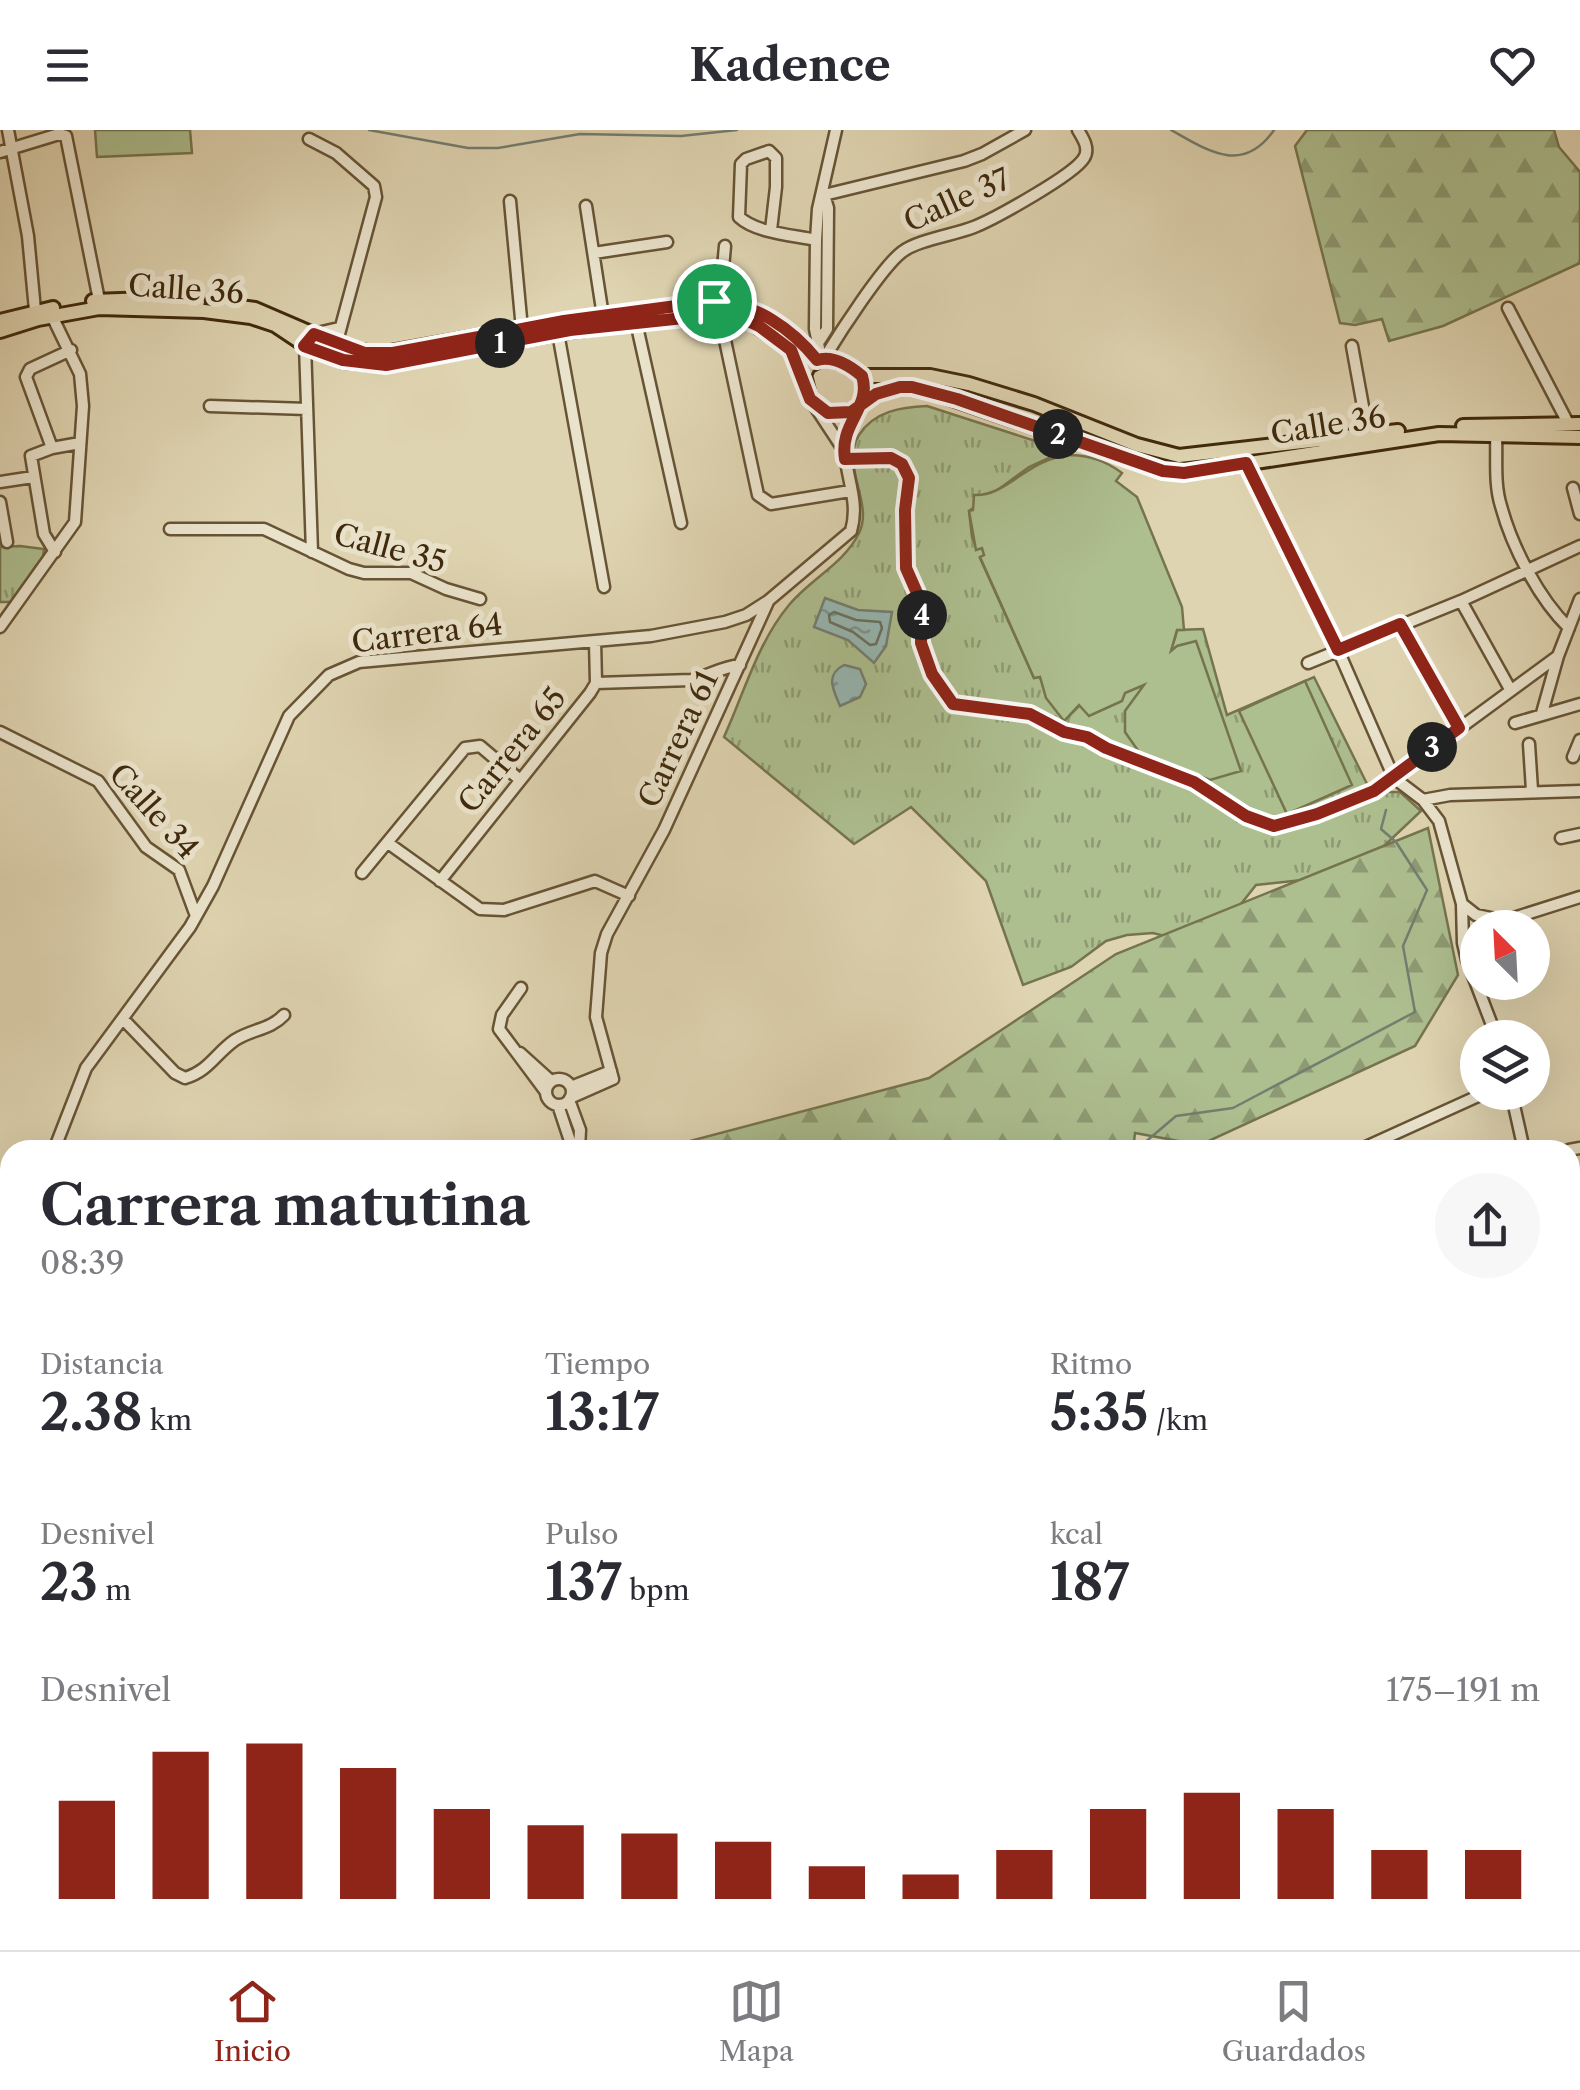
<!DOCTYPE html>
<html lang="es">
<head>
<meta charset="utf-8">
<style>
  :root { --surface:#fff; --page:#f7f7f7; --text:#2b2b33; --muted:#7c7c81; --line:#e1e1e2; --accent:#8f2418 }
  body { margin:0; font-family:"Libre Caslon Text",serif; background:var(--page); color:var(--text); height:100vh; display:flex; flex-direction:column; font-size:38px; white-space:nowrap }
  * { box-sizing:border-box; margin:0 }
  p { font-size:32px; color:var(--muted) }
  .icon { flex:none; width:55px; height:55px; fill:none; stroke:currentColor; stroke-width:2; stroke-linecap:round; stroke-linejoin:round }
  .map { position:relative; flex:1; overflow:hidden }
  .drawer { position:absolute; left:0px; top:1010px; width:1580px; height:810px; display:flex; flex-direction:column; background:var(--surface); border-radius:30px 30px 0 0; box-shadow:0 10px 40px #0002 }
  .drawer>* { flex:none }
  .needle { width:65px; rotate:336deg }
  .fabs { position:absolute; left:1460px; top:780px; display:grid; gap:20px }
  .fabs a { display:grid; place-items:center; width:90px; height:90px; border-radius:50%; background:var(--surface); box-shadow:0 10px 40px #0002; font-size:50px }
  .pin { position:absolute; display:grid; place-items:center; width:85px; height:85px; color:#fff; margin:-42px; border:5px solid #fff; border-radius:50%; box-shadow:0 2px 10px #0007 }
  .km { position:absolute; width:50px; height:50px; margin:-25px; border-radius:50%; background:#222; color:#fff; font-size:28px; line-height:50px; text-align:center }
  .round { display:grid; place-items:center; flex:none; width:105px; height:105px; border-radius:52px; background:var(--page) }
  .headline { display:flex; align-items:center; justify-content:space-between; height:170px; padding:0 40px }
  h1 { font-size:55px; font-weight:800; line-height:75px }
  .stats { display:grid; grid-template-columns:repeat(3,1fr); gap:15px; height:170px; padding:10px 40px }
  .stats div { display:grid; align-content:center }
  .stats b { font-size:50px; font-weight:800 }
  .stats small { font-size:28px; font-weight:400 }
  .stats p { font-size:28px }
  .chart { height:280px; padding:20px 40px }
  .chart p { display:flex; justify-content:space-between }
  .chart svg { width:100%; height:180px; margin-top:10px; stroke:var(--accent); stroke-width:6 }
  header { display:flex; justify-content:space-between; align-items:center; height:130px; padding:0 40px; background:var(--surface); font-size:45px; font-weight:800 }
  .menu { display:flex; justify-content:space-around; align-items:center; height:140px; border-top:2px solid var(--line); background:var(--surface); font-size:28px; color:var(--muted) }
  .menu a { display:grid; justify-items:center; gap:5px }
  .menu .selected { color:var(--accent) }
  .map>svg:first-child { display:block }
</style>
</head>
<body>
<header><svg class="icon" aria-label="menu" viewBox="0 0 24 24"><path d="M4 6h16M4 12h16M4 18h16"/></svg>Kadence<svg class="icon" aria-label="heart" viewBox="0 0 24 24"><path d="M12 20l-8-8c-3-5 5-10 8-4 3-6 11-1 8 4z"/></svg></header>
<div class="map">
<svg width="1580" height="1820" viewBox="0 0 1580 1820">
  <defs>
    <pattern id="grass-tufts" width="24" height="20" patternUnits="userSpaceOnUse" patternTransform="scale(2.5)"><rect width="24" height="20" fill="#adbe8f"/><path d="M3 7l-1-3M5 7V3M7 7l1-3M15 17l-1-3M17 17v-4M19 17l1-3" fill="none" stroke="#8e9a73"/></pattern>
    <pattern id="forest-firs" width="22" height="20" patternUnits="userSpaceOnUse" patternTransform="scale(2.5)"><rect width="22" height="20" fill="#adbe8f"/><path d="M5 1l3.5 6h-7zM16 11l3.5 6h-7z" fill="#8e9a73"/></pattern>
    <pattern id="water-ripples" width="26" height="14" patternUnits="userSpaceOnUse" patternTransform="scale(2.5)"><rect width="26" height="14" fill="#95b7b2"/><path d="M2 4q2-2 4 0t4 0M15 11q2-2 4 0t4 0" fill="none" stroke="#7b958f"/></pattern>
  </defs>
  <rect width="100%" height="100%" fill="#dfd4b1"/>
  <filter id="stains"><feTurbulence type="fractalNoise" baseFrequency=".002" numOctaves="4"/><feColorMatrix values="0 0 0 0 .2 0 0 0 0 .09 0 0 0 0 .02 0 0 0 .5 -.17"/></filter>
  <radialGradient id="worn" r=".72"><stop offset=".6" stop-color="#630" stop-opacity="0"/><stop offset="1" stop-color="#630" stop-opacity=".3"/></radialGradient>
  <path fill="url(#grass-tufts)" stroke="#76744e" stroke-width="2.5" d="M927 276 1051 316 1049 328 1029 337 969 381 972 407 977 419 981 417 985 425 980 428 1034 548 1039 546 1064 591 1080 575 1144 555 1143 550C1161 538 1173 521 1177 500L1203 499 1227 585 1314 547 1374 668 1388 662H1400L1421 681 1383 717 1330 747 1256 755 1207 817 1153 803 1127 805 1106 811 1071 837 1023 855 986 751 911 677 854 714 724 607C744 563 758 512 789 475 810 449 844 434 859 403 874 373 840 336 859 305 874 281 902 277 927 276Z
    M20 416 44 419 43 427 14 472H0V417Z"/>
  <path fill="url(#forest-firs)" stroke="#76744e" stroke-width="2.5" d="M1307 0H1554L1559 17 1580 42V133L1443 196 1389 211 1382 189 1355 195 1340 193 1295 16Z
    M1428 698 1458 845 1415 916 1200 1015 1135 1003 1133 1020H656L929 948 1116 824Z
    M10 1763V1810H75L60 1820H0V1768Z"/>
  <path fill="#adbe8f" stroke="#76744e" stroke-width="2.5" d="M95 0H190L192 23 97 27Z
    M1071 325C1091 326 1106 331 1122 343L1116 351 1137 367 1182 477 1184 500H1177L1171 521 1177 516 1196 511 1241 641 1210 650 1139 622 1125 602V581L1144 555 1125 563 1122 571 1089 586 1079 575 1064 591 1046 568 1040 547 1034 548 980 427 984 425 982 418 976 420 969 381 973 380 974 365C1007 367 1027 328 1071 325Z
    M1305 551 1352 655 1287 684 1239 581Z"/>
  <path fill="url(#water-ripples)" stroke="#737e70" stroke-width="2.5" d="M825 468 858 480 892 482 886 516 874 533 848 510 814 497Z
    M844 535 860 539 866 554 860 567 840 576C834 561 824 545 844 535Z"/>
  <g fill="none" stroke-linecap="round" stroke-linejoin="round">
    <path stroke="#6a705f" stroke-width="2.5" d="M834 482 856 490 880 492 882 498 876 514 870 515 853 502 830 492 829 485Z"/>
    <path stroke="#737e70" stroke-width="2.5" d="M369 0 468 18H498L580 4 681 6 737 0
      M1171 0C1208 21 1243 45 1274 0
      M1136 1020 1176 986 1233 978 1415 882 1403 816 1427 760 1396 712 1381 699 1386 680
      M0 1817 9 1818 23 1810"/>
    <g stroke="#675435" stroke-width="15">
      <path id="minor" d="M8 0 28 106 35 180
        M309 9 336 23 374 56 376 67 339 204
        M0 22 59 4 66 6 99 170
        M824 65 964 31 982 24 1025 0
        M510 71 522 199
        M586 76 603 186
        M771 100 776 57V28L769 21 746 29 741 34 739 87C756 103 793 105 816 110
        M594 123 667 112
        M720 171 725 116
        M1508 178 1569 295
        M719 182 758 365 771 374 850 361
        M636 192 681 393
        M558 203 604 457
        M820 210 827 199 828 78 824 65
        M1352 216 1368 304
        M825 227C839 204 882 137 902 122 917 110 954 105 974 97 994 89 1074 45 1084 28 1090 19 1083 8 1078 0
        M821 228 815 199 816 110 818 79 836 0
        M814 275 843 319
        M210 276 307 279
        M1496 306C1497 329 1494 354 1501 376 1512 417 1539 469 1569 498
        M52 318 26 247 30 239 71 220
        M845 329 891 328 901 334 909 348 905 380 906 438 921 472V513L932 544 959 577 1029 584 1065 602 1087 607 1139 632 1193 652 1246 686 1274 696 1317 685 1374 661 1558 526
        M1246 333 1338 520 1394 648 1423 670 1439 691 1462 774 1463 813 1467 830 1497 908
        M0 352 33 347
        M1573 358 1580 384
        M0 372 7 412
        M170 399H264L349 439 364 443H411L446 459 480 469
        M55 422 44 404 31 326 52 318 80 313
        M312 422 305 215 313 204 339 198
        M1461 471 1510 559
        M1400 494 1459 597
        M0 497 75 392 83 276 80 244 52 186
        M1308 533 1461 471 1580 416
        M596 553 691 550C709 546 721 537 740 535
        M1542 583 1558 526 1580 469
        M1515 593 1580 574
        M0 602 98 651 146 717 179 740 196 786
        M1529 614 1532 660
        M1573 627 1580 610
        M1423 670 1450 665 1580 661
        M1561 708 1580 704
        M388 713 480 779 504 780 595 751 629 766
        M362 743 465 618 480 616 519 649
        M440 751 590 563 596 553 595 511
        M1462 774 1476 785 1496 789
        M1482 798 1580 767
        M521 858 502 885 499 899 546 962
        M123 889 175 943 185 948C209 941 216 923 235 910 252 899 270 900 284 885
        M520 923 551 951
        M546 962a13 13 0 1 1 26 0a13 13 0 1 1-26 0Z
        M571 957 611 941
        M1511 962 1524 1020
        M570 968 613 949 596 887 601 823 607 804 664 700 768 472
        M569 970 580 1000 579 1020
        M558 975 573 1020
        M54 1020 86 938 190 797 213 756 289 586 329 545 359 532 651 506 725 492 746 485 768 471 851 401C864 358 827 324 857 279
        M1359 1020 1487 962
        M1569 1020 1580 1018
        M0 1069 10 1066
        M1570 1380 1580 1389
        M1570 1524 1580 1513
        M0 1714 10 1708
        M0 1728 10 1721
        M346 1810 355 1820
        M640 1810V1820
        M1449 1810 1454 1820
        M745 1820 850 1810
        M924 1820 929 1810"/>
    </g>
    <g stroke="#3f290c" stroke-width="18">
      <path id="major" d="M93 171 148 169 198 172
        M217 174 255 179 348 219 379 224 569 190 730 172C763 178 796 204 817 230
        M0 191 53 178
        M0 201 38 189 99 178 204 181 251 187 275 195 305 215 343 231 386 235 570 201 719 182 745 188 791 219 804 252
        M825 227 844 234 862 246 865 265 858 278C840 287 823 284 810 269L804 245 808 236Z
        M862 246H930L969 254 1034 274 1137 315 1179 326 1398 301
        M862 273C883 259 901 254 926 260L1163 341 1184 343 1439 304 1580 307
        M1463 296 1580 294"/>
    </g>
    <use href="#minor" stroke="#eae3cc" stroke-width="10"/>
    <use href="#major" stroke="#dfd4b1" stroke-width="12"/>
  </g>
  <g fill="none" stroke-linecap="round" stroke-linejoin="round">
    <g stroke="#fff" stroke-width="20">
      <path id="route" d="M714 171 564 191 393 223H365L314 204 304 216 343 230 386 235 570 200 731 183 759 196 791 220 810 269 828 283 851 282 876 264 900 257H912L957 269 1163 341 1184 343 1246 333 1338 520 1400 494 1459 598 1374 661 1317 684 1274 696 1246 686 1194 652 1106 618 1087 607 1064 602 1030 584 953 574 932 544 921 513V472L906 438 905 380 909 348 902 334 891 328 845 329C839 292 872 278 862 246 849 235 833 225 817 230 792 199 755 173 714 171"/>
    </g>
    <use href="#route" stroke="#8f2418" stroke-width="12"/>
  </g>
  <g text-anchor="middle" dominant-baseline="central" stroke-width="10" stroke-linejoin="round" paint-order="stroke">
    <g font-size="30" fill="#3f290c" stroke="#eae3cc">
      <text transform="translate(957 70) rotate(-24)">Calle 37</text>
      <text transform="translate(186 159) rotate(4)">Calle 36</text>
      <text transform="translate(1328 295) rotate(-9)">Calle 36</text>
      <text transform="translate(390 418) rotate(15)">Calle 35</text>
      <text transform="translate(427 503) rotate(-7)">Carrera 64</text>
      <text transform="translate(678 609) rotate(-65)">Carrera 61</text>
      <text transform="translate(512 620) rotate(-51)">Carrera 65</text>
      <text transform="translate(154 681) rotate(48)">Calle 34</text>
    </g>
  </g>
  <rect width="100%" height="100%" filter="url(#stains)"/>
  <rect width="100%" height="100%" fill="url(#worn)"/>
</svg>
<div class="fabs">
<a><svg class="needle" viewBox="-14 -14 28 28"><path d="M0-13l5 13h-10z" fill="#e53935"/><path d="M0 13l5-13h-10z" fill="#7c7c81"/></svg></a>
<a><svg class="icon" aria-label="layers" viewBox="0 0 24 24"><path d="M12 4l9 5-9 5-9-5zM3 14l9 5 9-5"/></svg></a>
</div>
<div class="pin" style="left:714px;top:171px;background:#1e9e55"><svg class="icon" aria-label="arrive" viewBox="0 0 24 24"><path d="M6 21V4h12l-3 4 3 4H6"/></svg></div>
<b class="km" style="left:500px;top:213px">1</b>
<b class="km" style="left:1058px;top:304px">2</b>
<b class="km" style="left:1432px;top:617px">3</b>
<b class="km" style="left:922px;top:485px">4</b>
<section class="drawer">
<div class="headline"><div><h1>Carrera matutina</h1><p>08:39</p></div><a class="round"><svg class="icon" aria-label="share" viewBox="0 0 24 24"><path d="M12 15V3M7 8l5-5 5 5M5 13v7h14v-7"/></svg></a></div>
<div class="stats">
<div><p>Distancia</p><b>2.38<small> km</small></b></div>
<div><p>Tiempo</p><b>13:17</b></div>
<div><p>Ritmo</p><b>5:35<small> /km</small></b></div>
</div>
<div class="stats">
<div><p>Desnivel</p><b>23<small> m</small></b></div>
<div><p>Pulso</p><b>137<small> bpm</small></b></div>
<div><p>kcal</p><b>187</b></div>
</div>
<div class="chart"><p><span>Desnivel</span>175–191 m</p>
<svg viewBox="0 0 160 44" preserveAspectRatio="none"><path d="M5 44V20M15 44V8M25 44V6M35 44V12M45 44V22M55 44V26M65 44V28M75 44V30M85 44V36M95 44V38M105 44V32M115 44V22M125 44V18M135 44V22M145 44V32M155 44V32"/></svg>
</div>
</section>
</div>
<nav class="menu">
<a class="selected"><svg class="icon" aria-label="home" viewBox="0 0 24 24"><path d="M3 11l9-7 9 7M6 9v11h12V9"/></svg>Inicio</a>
<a><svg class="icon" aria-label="map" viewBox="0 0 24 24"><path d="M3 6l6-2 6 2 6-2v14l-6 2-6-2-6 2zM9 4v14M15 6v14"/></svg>Mapa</a>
<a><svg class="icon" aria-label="saved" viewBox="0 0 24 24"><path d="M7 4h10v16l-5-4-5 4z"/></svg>Guardados</a>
</nav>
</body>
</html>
